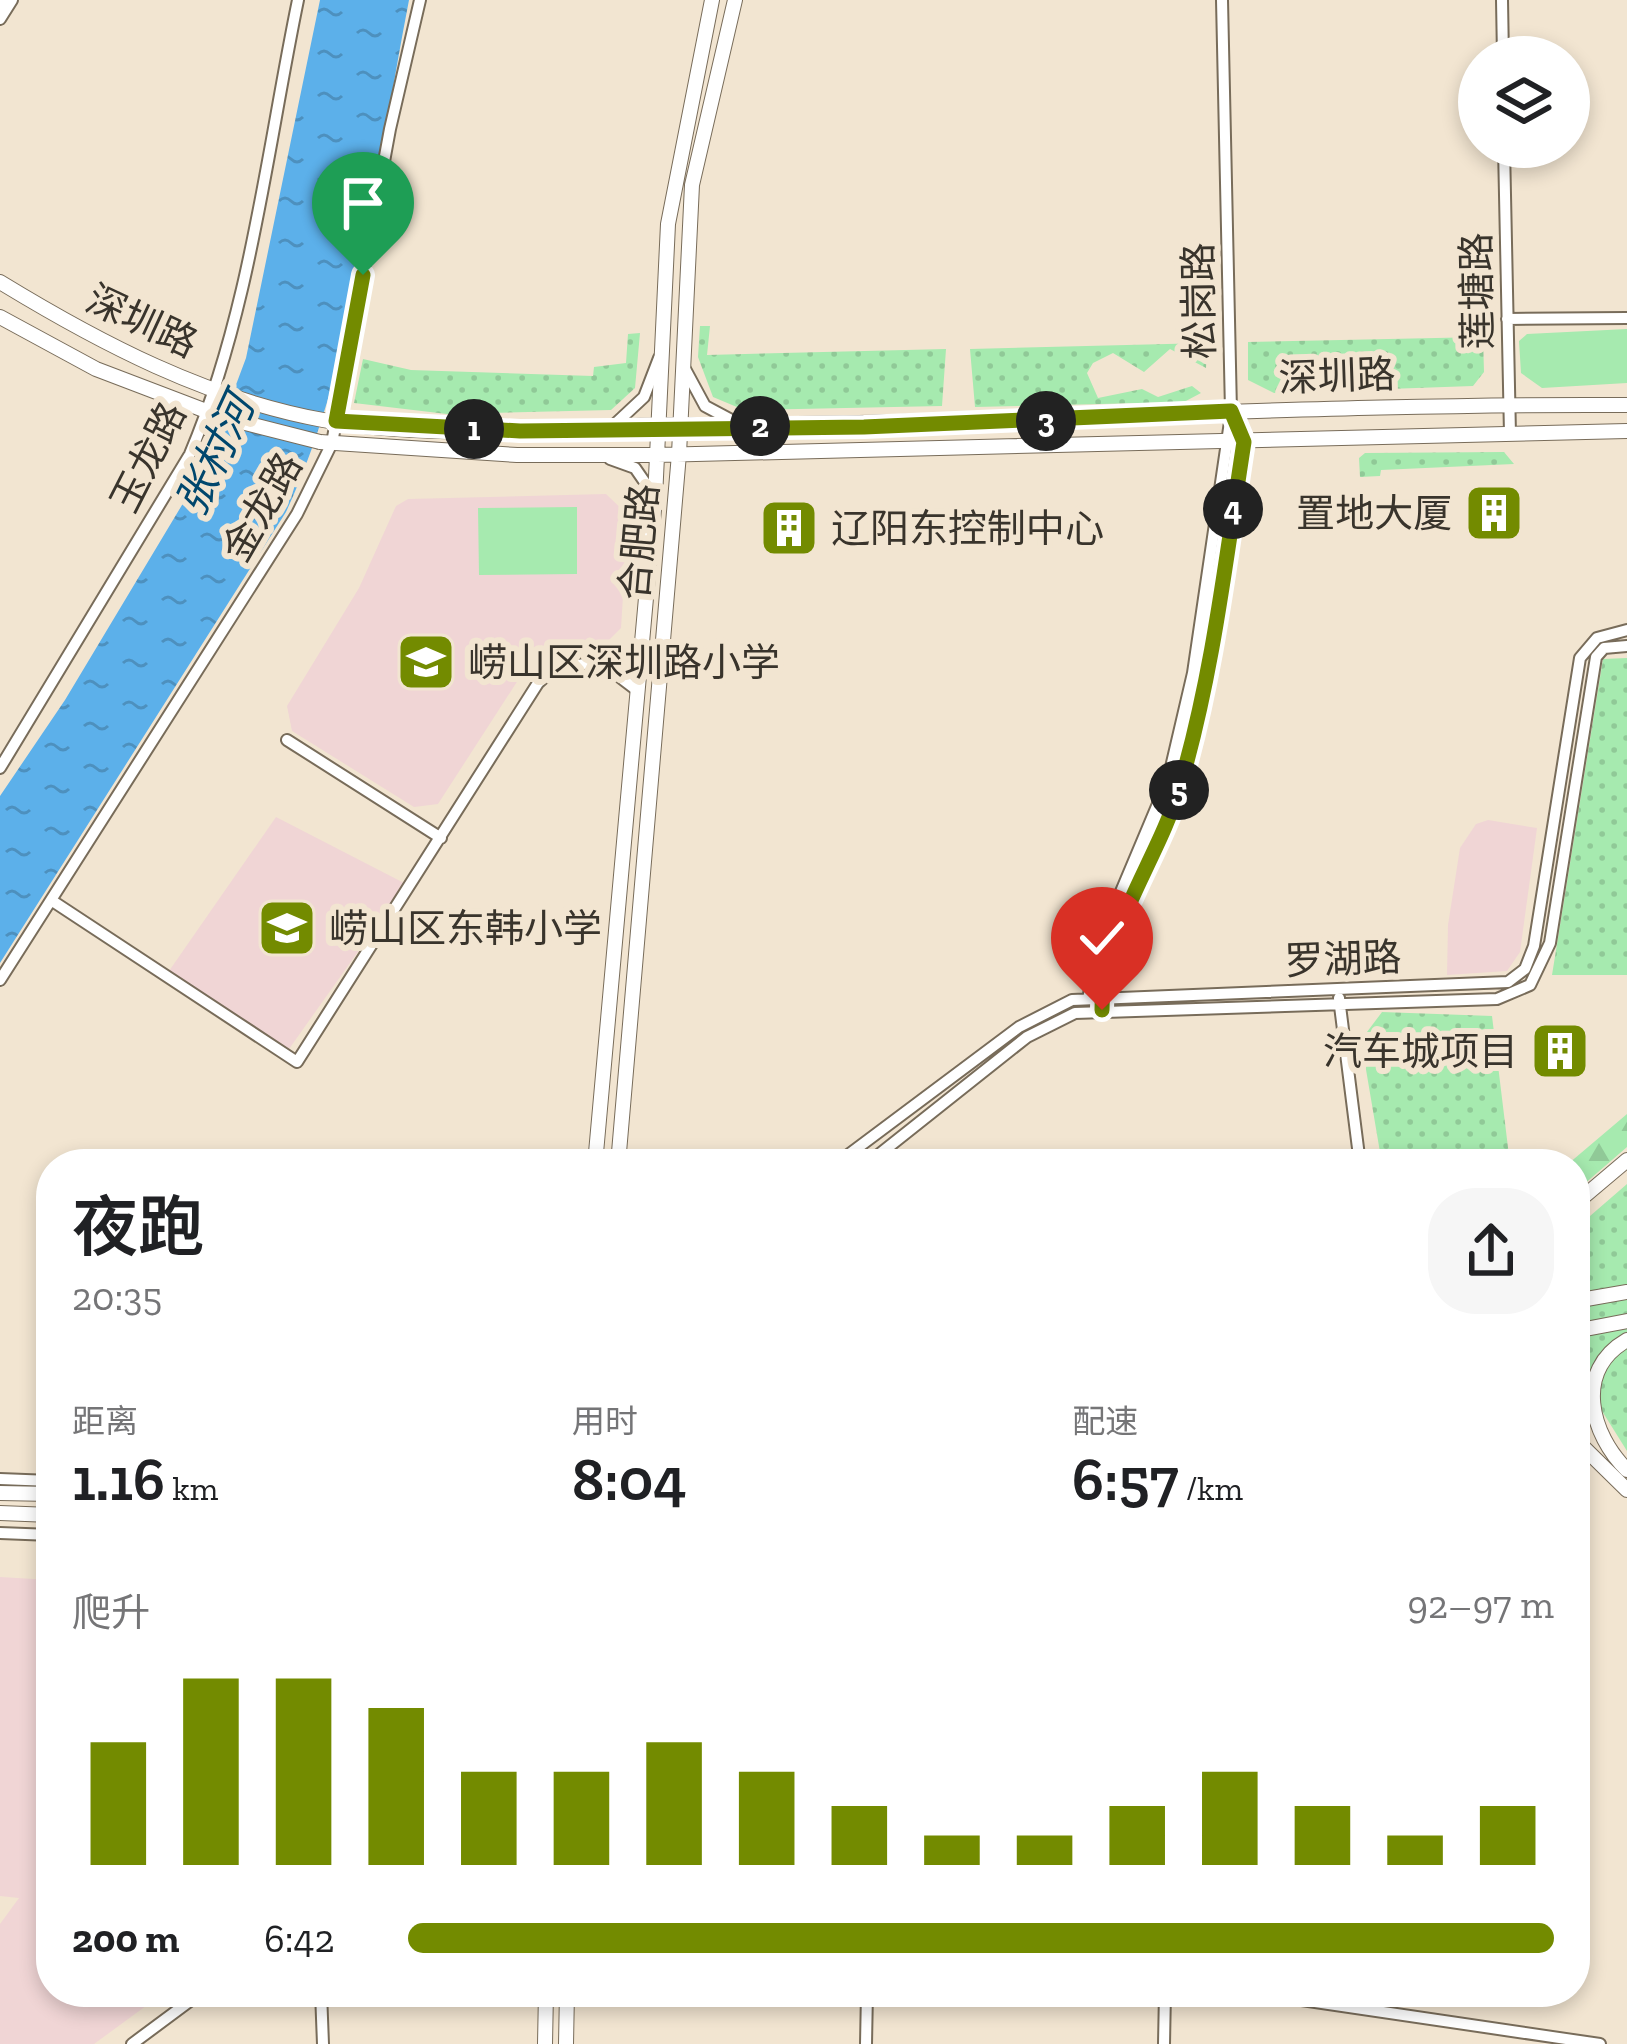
<!DOCTYPE html>
<html lang="zh">
<head>
<meta charset="utf-8">
<style>
  :root { --surface:#fff; --page:#f6f6f6; --text:#202124; --muted:#757577; --accent:#738b00 }
  body { margin:0; font-family:"Zilla Slab","Noto Sans SC",serif; background:var(--page); color:var(--text); height:100vh; display:flex; flex-direction:column; font-size:45px; white-space:nowrap }
  * { box-sizing:border-box; margin:0 }
  p { font-size:39px; color:var(--muted) }
  .icon { flex:none; width:66px; height:66px; fill:none; stroke:currentColor; stroke-width:2; stroke-linecap:round; stroke-linejoin:round }
  .map { position:relative; flex:1; overflow:hidden }
  .panel { position:absolute; left:36px; top:1149px; width:1554px; height:858px; display:flex; flex-direction:column; background:var(--surface); border-radius:48px; box-shadow:0 6px 18px #0003 }
  .panel>* { flex:none }
  .fabs { position:absolute; left:1458px; top:36px; display:grid; gap:24px }
  .fabs a { display:grid; place-items:center; width:132px; height:132px; border-radius:50%; background:var(--surface); box-shadow:0 6px 18px #0003; font-size:60px }
  .pin { position:absolute; display:grid; place-items:center; width:102px; height:102px; color:#fff; margin:-123px -51px; border-radius:50% 50% 50% 0; rotate:-45deg; box-shadow:0 0 12px #0007 }
  .pin .icon { rotate:45deg }
  .km { position:absolute; width:60px; height:60px; margin:-30px; border-radius:50%; background:#222; color:#fff; font-size:33px; line-height:60px; text-align:center }
  .round { display:grid; place-items:center; flex:none; width:126px; height:126px; border-radius:48px; background:var(--page) }
  .summary { display:flex; align-items:center; justify-content:space-between; height:204px; padding:0 36px }
  h1 { font-size:66px; font-weight:600; line-height:90px }
  .metrics { display:grid; grid-template-columns:repeat(3,1fr); gap:18px; height:204px; padding:12px 36px }
  .metrics div { display:grid; align-content:center }
  .metrics b { font-size:60px; font-weight:600 }
  .metrics small { font-size:33px; font-weight:400 }
  .metrics p { font-size:33px }
  .chart { height:336px; padding:24px 36px }
  .chart p { display:flex; justify-content:space-between }
  .chart svg { width:100%; height:216px; margin-top:12px; stroke:var(--accent); stroke-width:6 }
  ul { padding:0 36px; list-style:none; font-size:39px }
  li { display:grid; grid-template-columns:192px 144px 1fr; align-items:center; height:90px }
  li i { height:30px; border-radius:15px; background:var(--accent) }
  .map>svg:first-child { display:block }
</style>
</head>
<body>
<div class="map">
<svg width="1627" height="2044" viewBox="0 0 1627 2044">
  <defs>
    <pattern id="grass-dots" width="8" height="8" patternUnits="userSpaceOnUse" patternTransform="scale(3)"><rect width="8" height="8" fill="#a6eaaf"/><path d="M2 2h.1M6 6h.1" fill="none" stroke="#90c997" stroke-width="1.8" stroke-linecap="round"/></pattern>
    <pattern id="forest-firs" width="22" height="20" patternUnits="userSpaceOnUse" patternTransform="scale(3)"><rect width="22" height="20" fill="#a6eaaf"/><path d="M5 1l3.5 6h-7zM16 11l3.5 6h-7z" fill="#90c997"/></pattern>
    <pattern id="water-ripples" width="26" height="14" patternUnits="userSpaceOnUse" patternTransform="scale(3)"><rect width="26" height="14" fill="#5cb0ea"/><path d="M2 4q2-2 4 0t4 0M15 11q2-2 4 0t4 0" fill="none" stroke="#4d90be"/></pattern>
  </defs>
  <rect width="100%" height="100%" fill="#f2e5d1"/>
  <path fill="#f0d5d5" d="M606 494 628 515 621 628 600 649H554L522 674 438 804 414 807 292 731 287 706 359 588 396 506 408 499Z
    M276 817 406 884 289 1049 169 971Z
    M1488 820 1537 828 1520 952 1507 971 1447 975 1448 925 1460 848 1476 824Z
    M0 1577 51 1580V1992H165L94 2044H0V1924L19 1898 0 1896Z"/>
  <path fill="url(#grass-dots)" d="M700 326H710L707 355 946 349 942 406 744 410 713 397 698 357Z
    M640 333 635 388 611 410 447 414 354 403 363 359 411 370 593 376 594 367 626 363 628 334Z
    M1483 337 1484 372 1473 386 1274 393 1248 380V342Z
    M1207 343 1206 368 1170 349 1144 372 1113 353 1093 363 1087 373 1098 398 1142 389 1158 397 1192 386 1201 393 1184 402 975 407 970 349Z
    M1504 452 1514 464 1381 470 1380 476 1360 477 1359 458 1365 453Z
    M1627 658V975H1552L1603 659Z
    M1382 1012 1492 1016 1510 1164H1382L1361 1040Z
    M1627 1184V1451L1602 1411 1581 1431 1575 1425V1354L1589 1352 1586 1277 1575 1278V1229Z"/>
  <path fill="url(#forest-firs)" d="M1627 1114V1147L1575 1192V1164H1568Z"/>
  <path fill="#a6eaaf" d="M1627 329V383L1542 388 1521 373 1519 341 1527 334Z
    M577 507V574L479 575 478 508Z"/>
  <path fill="url(#water-ripples)" d="M320 0H409C377 163 356 362 286 512L0 963V796L65 700 206 465 246 358Z"/>
  <g fill="none" stroke-linecap="round" stroke-linejoin="round">
    <g stroke="#786c5a" stroke-width="14">
      <path id="minor" d="M1502 0 1503 57
        M0 19 12 0
        M1504 147 1510 434
        M1507 319 1627 318
        M685 369 705 406 735 422
        M614 425 644 397 659 358
        M610 459 635 468 653 494
        M594 668 617 675 638 691
        M287 740 441 838
        M0 768 190 454C250 312 267 150 298 0
        M54 902 297 1062 538 683C566 655 609 671 642 646
        M0 980 297 514 332 443 390 129 420 0
        M1339 998 1360 1164
        M1088 999 1099 944 1168 780 1193 673 1231 415
        M1102 999C1113 922 1159 859 1180 785 1213 673 1226 557 1244 442L1231 411 1222 0
        M836 1164 1019 1027 1072 1000 1508 982 1525 969 1534 946 1580 658 1597 638 1627 630
        M867 1164 1027 1037 1075 1013 1497 999 1530 985 1550 943 1596 657 1604 648 1627 646
        M0 1479 51 1481
        M0 1533 51 1535
        M321 1992 323 2044
        M1247 1992 1600 2044
        M132 2044 202 1992
        M866 2044 867 1992
        M1164 2044 1165 1992"/>
    </g>
    <g stroke="#786c5a" stroke-width="16">
      <path id="major" d="M0 282C100 343 207 399 323 420 441 442 566 425 685 425 999 425 1313 403 1627 405
        M0 317 96 369 222 417
        M320 442 517 455H657L1627 431
        M595 1164 655 498 668 224 712 0
        M618 1164 679 454 692 185 735 0
        M1575 1204 1627 1160
        M1575 1301 1627 1292
        M1575 1331 1627 1321
        M1627 1340C1573 1371 1591 1435 1627 1470
        M1575 1439 1627 1490
        M0 1493 51 1494
        M0 1513 51 1515
        M545 2044 546 1992
        M566 2044 567 1992"/>
    </g>
    <g stroke="#786c5a" stroke-width="18">
      <path id="highway" d="M0 7 3 0"/>
    </g>
    <use href="#minor" stroke="#fff" stroke-width="10"/>
    <use href="#major" stroke="#fff" stroke-width="14"/>
    <use href="#highway" stroke="#fff" stroke-width="15"/>
    <g stroke="#786c5a" stroke-width="16" stroke-linecap="butt">
      <path id="major-bridge" d="M222 417 320 442"/>
    </g>
    <use href="#major-bridge" stroke="#fff" stroke-width="14"/>
  </g>
  <g fill="none" stroke-linecap="round" stroke-linejoin="round">
    <g stroke="#fff" stroke-width="24">
      <path id="route" d="M363 275 336 421 520 431 864 427 1231 411 1244 442C1226 557 1213 674 1180 786 1158 861 1102 930 1102 1010"/>
    </g>
    <use href="#route" stroke="#738b00" stroke-width="15"/>
  </g>
  <defs>
    <g id="building-square" transform="scale(3)"><rect x="-9" y="-9" width="18" height="18" rx="4" fill="#738b00" stroke="#f2e5d1"/><path d="M-4-6H4V6H1V3H-1V6H-4ZM-2.5-4.3h1.7v1.8h-1.7ZM.8-4.3h1.7v1.8H.8ZM-2.5-1h1.7V.8h-1.7ZM.8-1h1.7V.8H.8Z" fill="#fff"/></g>
    <g id="school-square" transform="scale(3)"><rect x="-9" y="-9" width="18" height="18" rx="4" fill="#738b00" stroke="#f2e5d1"/><path d="M0-5L7-2L0 1L-7-2ZM-4 1L0 2.5L4 1V4Q0 6-4 4Z" fill="#fff"/></g>
  </defs>
  <g fill-rule="evenodd">
    <use href="#building-square" x="1494" y="513"/>
    <use href="#building-square" x="789" y="528"/>
    <use href="#school-square" x="426" y="662"/>
    <use href="#school-square" x="287" y="928"/>
    <use href="#building-square" x="1560" y="1051"/>
  </g>
  <g text-anchor="middle" dominant-baseline="central" stroke-width="12" stroke-linejoin="round" paint-order="stroke">
    <g font-size="39" fill="#39342c" stroke="#f2e5d1">
      <text transform="translate(1477 291) rotate(-91)">莲塘路</text>
      <text transform="translate(1199 301) rotate(-91)">松岗路</text>
      <text transform="translate(142 321) rotate(25)">深圳路</text>
      <text transform="translate(1337 376) rotate(-2)">深圳路</text>
      <text transform="translate(148 457) rotate(-63)">玉龙路</text>
      <text transform="translate(262 507) rotate(-60)">金龙路</text>
      <text transform="translate(639 542) rotate(-85)">合肥路</text>
      <text transform="translate(1343 959) rotate(-2)">罗湖路</text>
    </g>
    <g font-size="39" fill="#39342c" stroke="#f2e5d1" text-anchor="start">
      <text x="1452" y="513" text-anchor="end">置地大厦</text>
      <text x="831" y="528">辽阳东控制中心</text>
      <text x="468" y="662">崂山区深圳路小学</text>
      <text x="329" y="928">崂山区东韩小学</text>
      <text x="1518" y="1051" text-anchor="end">汽车城项目</text>
    </g>
    <g font-size="42" font-style="italic" fill="#00476d" stroke="#f2e5d1">
      <text transform="translate(215 455) rotate(-65)">张村河</text>
    </g>
  </g>
</svg>
<div class="fabs">
<a><svg class="icon" aria-label="layers" viewBox="0 0 24 24"><path d="M12 4l9 5-9 5-9-5zM3 14l9 5 9-5"/></svg></a>
</div>
<div class="pin" style="left:363px;top:275px;background:#1e9e55"><svg class="icon" aria-label="arrive" viewBox="0 0 24 24"><path d="M6 21V4h12l-3 4 3 4H6"/></svg></div>
<div class="pin" style="left:1102px;top:1010px;background:#d93025"><svg class="icon" aria-label="check" viewBox="0 0 24 24"><path d="M5 12l5 5 9-10"/></svg></div>
<b class="km" style="left:474px;top:429px">1</b>
<b class="km" style="left:760px;top:426px">2</b>
<b class="km" style="left:1046px;top:421px">3</b>
<b class="km" style="left:1233px;top:509px">4</b>
<b class="km" style="left:1179px;top:790px">5</b>
<section class="panel">
<div class="summary"><div><h1>夜跑</h1><p>20:35</p></div><a class="round"><svg class="icon" aria-label="share" viewBox="0 0 24 24"><path d="M12 15V3M7 8l5-5 5 5M5 13v7h14v-7"/></svg></a></div>
<div class="metrics">
<div><p>距离</p><b>1.16<small> km</small></b></div>
<div><p>用时</p><b>8:04</b></div>
<div><p>配速</p><b>6:57<small> /km</small></b></div>
</div>
<div class="chart"><p><span>爬升</span>92–97 m</p>
<svg viewBox="0 0 160 44" preserveAspectRatio="none"><path d="M5 44V19M15 44V6M25 44V6M35 44V12M45 44V25M55 44V25M65 44V19M75 44V25M85 44V32M95 44V38M105 44V38M115 44V32M125 44V25M135 44V32M145 44V38M155 44V32"/></svg>
</div>
<ul>
<li><b>200 m</b>6:42<i style="width:100%"></i></li>
</ul>
</section>
</div>
</body>
</html>
